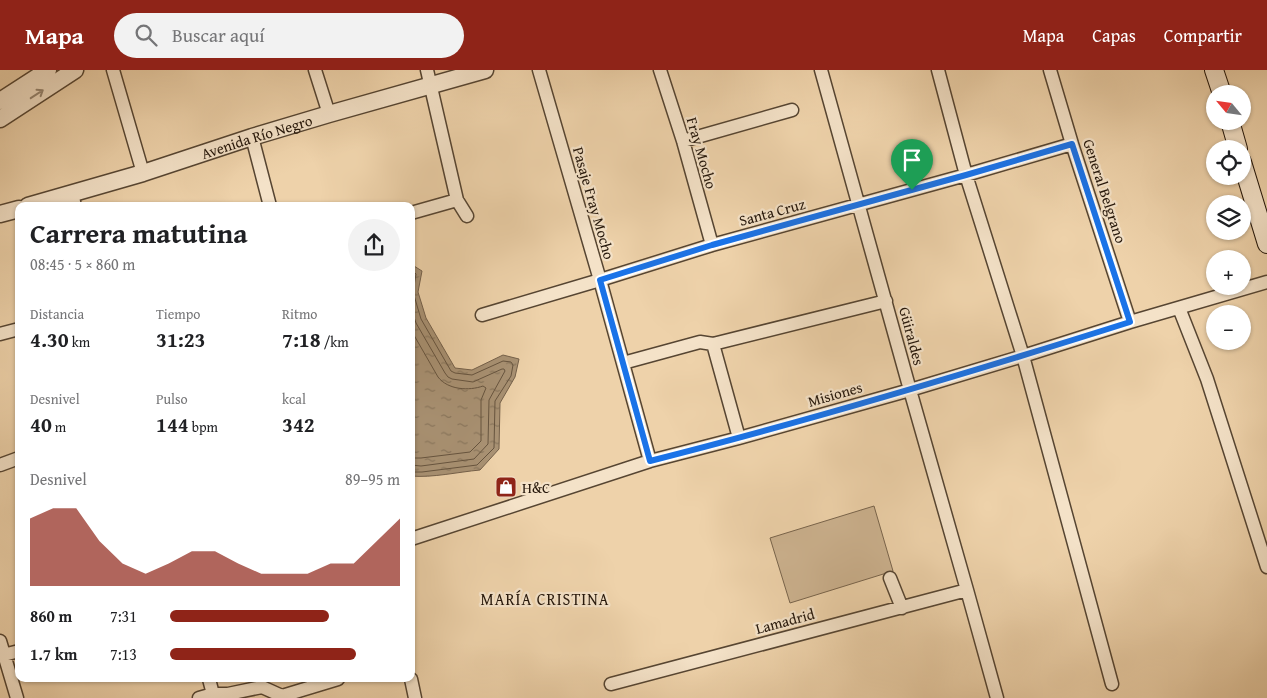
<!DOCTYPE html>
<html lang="es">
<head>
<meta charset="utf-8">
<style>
  :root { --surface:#fff; --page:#f2f2f2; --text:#202124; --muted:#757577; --accent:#8f2418 }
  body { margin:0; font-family:"Gentium Book Plus",serif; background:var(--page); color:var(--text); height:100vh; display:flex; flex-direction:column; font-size:19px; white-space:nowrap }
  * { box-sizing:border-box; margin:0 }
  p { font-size:16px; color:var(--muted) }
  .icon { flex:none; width:28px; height:28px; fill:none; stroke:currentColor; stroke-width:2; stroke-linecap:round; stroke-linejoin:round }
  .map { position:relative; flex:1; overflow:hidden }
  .drawer { position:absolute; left:15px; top:132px; width:400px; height:480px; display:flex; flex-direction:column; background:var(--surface); border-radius:10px; box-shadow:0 1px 4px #0004 }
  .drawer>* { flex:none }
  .needle { width:32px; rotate:299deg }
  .fabs { position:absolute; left:1206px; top:15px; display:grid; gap:10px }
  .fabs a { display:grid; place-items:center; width:45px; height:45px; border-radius:50%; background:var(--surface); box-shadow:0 1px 4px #0004; font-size:25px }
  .pin { position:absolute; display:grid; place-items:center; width:42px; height:42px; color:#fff; margin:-51px -21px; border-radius:50% 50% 50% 0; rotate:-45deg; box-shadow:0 0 5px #0007 }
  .pin .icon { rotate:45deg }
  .round { display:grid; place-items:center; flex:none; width:52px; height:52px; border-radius:26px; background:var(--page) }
  .headline { display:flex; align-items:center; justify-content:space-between; height:85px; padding:0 15px }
  h1 { font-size:28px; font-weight:700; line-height:38px }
  .figures { display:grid; grid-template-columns:repeat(3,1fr); gap:8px; height:85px; padding:5px 15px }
  .figures div { display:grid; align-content:center }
  .figures b { font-size:21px; font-weight:700 }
  .figures small { font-size:14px; font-weight:400 }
  .figures p { font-size:14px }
  .chart { height:140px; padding:10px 15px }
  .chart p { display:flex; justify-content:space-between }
  .chart svg { width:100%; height:90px; margin-top:5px; fill:var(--accent); opacity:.7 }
  ul { padding:0 15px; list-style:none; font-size:16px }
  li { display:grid; grid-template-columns:80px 60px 1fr; align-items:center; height:38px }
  li i { height:12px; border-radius:6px; background:var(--accent) }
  header { display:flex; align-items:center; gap:30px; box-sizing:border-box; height:70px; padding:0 25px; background:var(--accent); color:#fff }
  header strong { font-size:24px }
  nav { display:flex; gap:28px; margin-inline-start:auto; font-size:18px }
  .search { width:350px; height:45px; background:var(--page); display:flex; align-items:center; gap:12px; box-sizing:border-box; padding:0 18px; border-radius:28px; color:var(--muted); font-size:19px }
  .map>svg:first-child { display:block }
</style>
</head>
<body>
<header>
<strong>Mapa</strong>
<div class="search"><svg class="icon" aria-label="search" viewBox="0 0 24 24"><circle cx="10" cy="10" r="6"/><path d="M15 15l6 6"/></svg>Buscar aquí</div>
<nav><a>Mapa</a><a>Capas</a><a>Compartir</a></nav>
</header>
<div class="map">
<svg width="1267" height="628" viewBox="0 0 1267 628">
  <defs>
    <pattern id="water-ripples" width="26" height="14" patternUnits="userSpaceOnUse" patternTransform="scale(1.25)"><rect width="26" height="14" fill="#a99274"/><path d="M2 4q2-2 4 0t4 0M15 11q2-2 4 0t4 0" fill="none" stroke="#89765d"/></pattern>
  </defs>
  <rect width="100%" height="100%" fill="#eed2aa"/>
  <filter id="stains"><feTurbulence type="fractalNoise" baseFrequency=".004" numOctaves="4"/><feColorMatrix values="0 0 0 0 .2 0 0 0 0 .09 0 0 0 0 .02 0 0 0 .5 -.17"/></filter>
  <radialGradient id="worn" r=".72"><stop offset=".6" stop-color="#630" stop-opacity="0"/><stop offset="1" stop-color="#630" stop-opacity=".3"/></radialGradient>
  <path fill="#ccb28f" stroke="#78644c" d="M874 436 893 501 790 533 770 468Z"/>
  <path fill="url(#water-ripples)" stroke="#74604a" d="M414 196 422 201 418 222 426 248 455 298 472 300 503 285 519 289 515 307 500 333 499 379 480 400C458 402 432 408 411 406V198Z"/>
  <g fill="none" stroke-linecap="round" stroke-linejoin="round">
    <path stroke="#66543f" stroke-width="1" d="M411 202H414L416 204 413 222 421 249 451 301 455 303 472 305 503 291 511 292 513 295 511 306 495 331 494 378 477 395 422 402H411
      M411 238 416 253 445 303 448 307 452 309 473 312 502 299H504L505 301 489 330 488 374 474 389 421 396 411 395
      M411 260 438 307C448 320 469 321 483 316L486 318 481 330V371L470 382 421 388H411"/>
    <g stroke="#564532" stroke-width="15">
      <path id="minor" d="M113 0 143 103
        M315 0 329 44
        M427 0 457 130 467 146
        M539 0 600 210 650 391
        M660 0 683 71 712 175
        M821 0 910 320 967 520 997 628
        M938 0 966 105 1023 286 1112 614
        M1050 0 1072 74 1130 252
        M252 67 270 136
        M683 71 792 40
        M72 124 75 136
        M411 143 457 130
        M1179 238 1207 309 1267 497
        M482 245 600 210 712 175 966 105 1072 74
        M0 264 19 259
        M713 274 739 368
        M623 293 700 272 713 274 886 231
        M0 395 19 388
        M411 469 650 391 739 368 910 320 1023 286 1130 252 1267 212
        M890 508 902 538
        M0 571 17 628
        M0 586 19 581
        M209 609 214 628
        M411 609 415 628
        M611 614 967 520
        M199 628 213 624H228L262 617 282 626 338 609"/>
    </g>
    <g stroke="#564532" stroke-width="19">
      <g id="tertiary">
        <path d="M0 31 48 0"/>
        <path d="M0 49 75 0"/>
        <path id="s1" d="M28 136 143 103 252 67 329 44 485 0"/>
        <path d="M0 144 19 139"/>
      </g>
    </g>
    <g stroke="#24160a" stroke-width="20">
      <path id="secondary" d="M1214 0 1222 24
        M1230 51 1238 79
        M1242 92 1267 174"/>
    </g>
    <use href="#minor" stroke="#f4e2c8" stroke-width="12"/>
    <use href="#tertiary" stroke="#f4e2c8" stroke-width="16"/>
    <use href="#secondary" stroke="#f4e2c8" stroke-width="18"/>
  </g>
  <defs><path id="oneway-shaft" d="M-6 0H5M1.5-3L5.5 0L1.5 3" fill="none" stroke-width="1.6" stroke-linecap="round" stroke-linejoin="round" transform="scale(1.25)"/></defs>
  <use stroke="#968672" href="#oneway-shaft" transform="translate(37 24) rotate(-33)"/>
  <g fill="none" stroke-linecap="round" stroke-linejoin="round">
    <g stroke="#fff" stroke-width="10">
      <path id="route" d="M1072 74 1130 252C972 302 812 350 650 391L600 210 712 175 966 105Z"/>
    </g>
    <use href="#route" stroke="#1a73e8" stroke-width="6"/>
  </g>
  <defs>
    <g id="shop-square" transform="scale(1.125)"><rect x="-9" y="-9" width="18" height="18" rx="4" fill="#8f2418" stroke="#f4e2c8"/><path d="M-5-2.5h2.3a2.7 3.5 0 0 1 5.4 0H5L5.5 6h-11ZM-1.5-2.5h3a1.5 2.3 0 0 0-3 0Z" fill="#fff"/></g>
  </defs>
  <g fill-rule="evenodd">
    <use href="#shop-square" x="506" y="417"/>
  </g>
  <g text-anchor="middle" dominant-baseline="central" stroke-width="4.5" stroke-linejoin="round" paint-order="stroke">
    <g font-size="15" fill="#24160a" stroke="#f4e2c8">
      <text stroke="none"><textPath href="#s1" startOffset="239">Avenida Río Negro</textPath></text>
      <text transform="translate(702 83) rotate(74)">Fray Mocho</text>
      <text transform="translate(1105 121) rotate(72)">General Belgrano</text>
      <text transform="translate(594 133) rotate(74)">Pasaje Fray Mocho</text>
      <text transform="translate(772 142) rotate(-15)">Santa Cruz</text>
      <text transform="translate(912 266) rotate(75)">Güiraldes</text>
      <text transform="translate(835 324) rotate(-16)">Misiones</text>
      <text transform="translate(785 551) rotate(-15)">Lamadrid</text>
    </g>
    <g font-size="15" fill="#24160a" stroke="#f4e2c8" text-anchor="start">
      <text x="522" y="417">H&amp;C</text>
    </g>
    <g font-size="16" letter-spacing="1" fill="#24160a" stroke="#f4e2c8">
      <text x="545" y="529">MARÍA CRISTINA</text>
    </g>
  </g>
  <rect width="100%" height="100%" filter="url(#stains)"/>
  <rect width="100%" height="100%" fill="url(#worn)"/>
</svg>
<div class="fabs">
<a><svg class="needle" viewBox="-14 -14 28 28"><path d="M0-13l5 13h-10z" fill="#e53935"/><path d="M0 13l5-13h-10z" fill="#757577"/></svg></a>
<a><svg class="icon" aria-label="locate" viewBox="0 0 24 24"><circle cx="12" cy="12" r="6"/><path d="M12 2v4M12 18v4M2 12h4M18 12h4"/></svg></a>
<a><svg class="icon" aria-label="layers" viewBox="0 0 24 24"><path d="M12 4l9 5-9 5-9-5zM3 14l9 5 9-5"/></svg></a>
<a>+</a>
<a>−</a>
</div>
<div class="pin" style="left:912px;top:120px;background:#1e9e55"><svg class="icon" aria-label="arrive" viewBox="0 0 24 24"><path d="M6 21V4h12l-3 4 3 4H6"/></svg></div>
<section class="drawer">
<div class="headline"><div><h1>Carrera matutina</h1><p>08:45 · 5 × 860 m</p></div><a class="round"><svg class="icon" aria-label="share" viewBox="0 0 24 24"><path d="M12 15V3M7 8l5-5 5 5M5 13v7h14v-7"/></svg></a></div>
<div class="figures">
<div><p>Distancia</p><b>4.30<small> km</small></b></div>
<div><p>Tiempo</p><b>31:23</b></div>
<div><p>Ritmo</p><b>7:18<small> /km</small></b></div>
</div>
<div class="figures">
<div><p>Desnivel</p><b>40<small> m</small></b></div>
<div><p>Pulso</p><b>144<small> bpm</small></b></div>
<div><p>kcal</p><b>342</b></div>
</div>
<div class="chart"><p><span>Desnivel</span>89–95 m</p>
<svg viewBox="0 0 160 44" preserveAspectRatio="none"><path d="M0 44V11L10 6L20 6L30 22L40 33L50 38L60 33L70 27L80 27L90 33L100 38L110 38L120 38L130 33L140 33L150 22L160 11V44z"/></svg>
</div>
<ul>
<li><b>860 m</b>7:31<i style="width:69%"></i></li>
<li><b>1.7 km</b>7:13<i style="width:81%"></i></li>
</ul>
</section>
</div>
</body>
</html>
